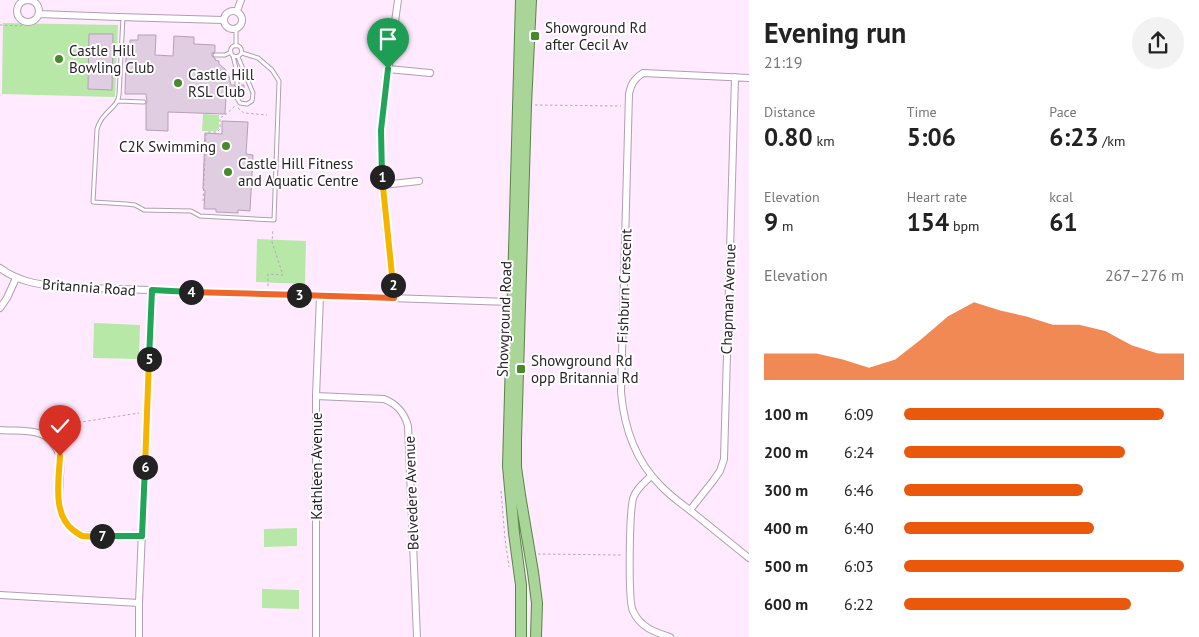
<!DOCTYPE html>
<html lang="en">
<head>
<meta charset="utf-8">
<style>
  :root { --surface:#fff; --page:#f2f2f2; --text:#222; --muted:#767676; --accent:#ea580c }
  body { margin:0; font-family:"PT Sans",sans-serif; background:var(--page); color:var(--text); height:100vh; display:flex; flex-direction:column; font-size:19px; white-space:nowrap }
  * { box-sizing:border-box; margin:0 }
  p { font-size:16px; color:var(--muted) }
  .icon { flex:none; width:28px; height:28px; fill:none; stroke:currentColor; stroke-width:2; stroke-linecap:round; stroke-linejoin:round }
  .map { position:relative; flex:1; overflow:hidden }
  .details { display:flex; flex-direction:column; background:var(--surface); width:450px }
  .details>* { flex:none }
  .pin { position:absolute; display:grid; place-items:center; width:42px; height:42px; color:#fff; margin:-51px -21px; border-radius:50% 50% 50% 0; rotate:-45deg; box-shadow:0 0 5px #0007 }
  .pin .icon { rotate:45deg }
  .km { position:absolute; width:25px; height:25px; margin:-12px; border-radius:50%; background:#222; color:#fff; font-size:14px; line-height:25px; text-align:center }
  .round { display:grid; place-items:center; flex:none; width:52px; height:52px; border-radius:26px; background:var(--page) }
  .overview { display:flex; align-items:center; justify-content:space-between; height:85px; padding:0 15px }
  h1 { font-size:28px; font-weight:800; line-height:38px }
  .metrics { display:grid; grid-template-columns:repeat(3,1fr); gap:8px; height:85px; padding:5px 15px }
  .metrics div { display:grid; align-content:center }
  .metrics b { font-size:25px; font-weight:800 }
  .metrics small { font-size:14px; font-weight:400 }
  .metrics p { font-size:14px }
  .chart { height:140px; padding:10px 15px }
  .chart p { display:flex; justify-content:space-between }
  .chart svg { width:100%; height:90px; margin-top:5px; fill:var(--accent); opacity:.7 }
  ul { padding:0 15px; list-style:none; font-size:16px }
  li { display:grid; grid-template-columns:80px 60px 1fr; align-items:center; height:38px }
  li i { height:12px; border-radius:6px; background:var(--accent) }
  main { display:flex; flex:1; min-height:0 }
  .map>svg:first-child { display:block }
</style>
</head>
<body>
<main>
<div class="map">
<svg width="749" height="637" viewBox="0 0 749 637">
  <rect width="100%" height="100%" fill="#ffeaff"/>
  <path fill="#b7e8a7" d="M3 23 118 25 115 97 2 94Z
    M203 114 219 115V129L216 131H202Z
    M257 239 306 241 305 284 256 282Z
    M94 323 140 325 139 359 93 358Z
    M297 528V546L264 547V529Z
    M262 589 299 590V609L262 608Z"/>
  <path fill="#e1cde1" stroke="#b4a1b4" d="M89 34H113L112 90 88 89Z
    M138 35H156L155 55 173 56 174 36 194 37V44L215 45V52L212 53V56L215 58V60L219 61V64L225 69 229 76 231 85H234L237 88H239L240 85H244V98H241L237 95H235L234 98 226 97 225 114 168 112V131L146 130V104L147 102 146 94H125L126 54 130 55V40H138Z
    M222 121 248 122 246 154 253 155 250 211 238 210V213L216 212V209H204L205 190 203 189 205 133 222 134Z"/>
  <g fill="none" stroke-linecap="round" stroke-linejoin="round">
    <g stroke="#b19eb2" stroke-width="5">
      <path id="lane" d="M123 17 119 95C118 104 111 108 105 115 101 119 99 123 97 129L93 202 126 204 135 205 144 210 191 211 200 216 274 220 279 81 272 70 258 58 242 53
        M236 29V46
        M230.5 51a5.5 5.5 0 1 1 11 0a5.5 5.5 0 1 1-11 0Z
        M215 55H225L231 52
        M233 56 237 72V85
        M237 98 240 103 247 104 252 101 253 93 238 57
        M118 101 144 102"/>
    </g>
    <g stroke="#b19eb2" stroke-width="8">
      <path id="street" d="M17 11a11 11 0 1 1 22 0a11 11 0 1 1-22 0Z
        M224 20a9 9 0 1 1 18 0a9 9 0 1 1-18 0Z
        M237 11 241 0
        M39 14 118 17 223 20
        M388 69 430 73
        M749 78 643 73C634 79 631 84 629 94L621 392C624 426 635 460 660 485 670 496 681 503 692 512 711 527 730 543 749 558
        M382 185 419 181
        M0 268C17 281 37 284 58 287L512 302
        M394 298 382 185 381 144 382 116 398 0
        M0 308 7 298 16 278
        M316 396 384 399C397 404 404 412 408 426L417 637
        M0 430C10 431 30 430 38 433 43 434 48 438 51 441 55 446 59 451 60 458 63 486 47 522 83 535L142 536
        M651 476C645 482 637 488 634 496 629 506 628 602 633 611 640 627 654 632 670 637
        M690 510 713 481 720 471 724 459 735 77
        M0 595 139 603
        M139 637V603L152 290
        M316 637V396L320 296"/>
    </g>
    <g stroke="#578545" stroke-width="12">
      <path id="primary" d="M521 0 508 466 514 533 521 585V637
        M531 0 526 105 516 440V467L520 495 533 572 537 603 536 637"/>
    </g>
    <path stroke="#b7a7b7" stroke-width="1" stroke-dasharray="2.5 2.5" stroke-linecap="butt" d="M0 25 21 26 24 21
      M535 105 621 106
      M238 108 244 113 267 115
      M203 201 206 135 208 132H217L220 129V118L225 115 235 106
      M268 286V274L283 275 272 242 273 229
      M501 309 503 315V325
      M53 435 62 425 139 413
      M501 491 505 539 509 567
      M538 554 622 555"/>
    <use href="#lane" stroke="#fff" stroke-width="3"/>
    <use href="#street" stroke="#fff" stroke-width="6"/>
    <use href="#primary" stroke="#a9d698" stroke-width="10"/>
  </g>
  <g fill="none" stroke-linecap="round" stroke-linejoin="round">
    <g stroke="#fff" stroke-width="10">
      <path id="split-1" d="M382 177 381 130 388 69"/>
    </g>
    <g stroke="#fff" stroke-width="10">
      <path id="split-2" d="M382 177 393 285"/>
    </g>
    <g stroke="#fff" stroke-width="10">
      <path id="split-3" d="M299 295 394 298 393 285"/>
    </g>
    <g stroke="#fff" stroke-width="10">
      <path id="split-4" d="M191 292 299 295"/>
    </g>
    <g stroke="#fff" stroke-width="10">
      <path id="split-5" d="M149 359 152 290 191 292"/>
    </g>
    <g stroke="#fff" stroke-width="10">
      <path id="split-6" d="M145 467 149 359"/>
    </g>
    <g stroke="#fff" stroke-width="10">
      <path id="split-7" d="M102 536H142L145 467"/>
    </g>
    <g stroke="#fff" stroke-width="10">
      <path id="split-8" d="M60 456C59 479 52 514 73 530 76 532 79 535 83 536 89 537 96 536 102 536"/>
    </g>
    <use href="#split-1" stroke="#22a559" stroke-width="6"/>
    <use href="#split-2" stroke="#f5b400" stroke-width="6"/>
    <use href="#split-3" stroke="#f0652b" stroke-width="6"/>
    <use href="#split-4" stroke="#f0652b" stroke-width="6"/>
    <use href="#split-5" stroke="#22a559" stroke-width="6"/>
    <use href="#split-6" stroke="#f5b400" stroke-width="6"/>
    <use href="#split-7" stroke="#22a559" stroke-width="6"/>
    <use href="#split-8" stroke="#f5b400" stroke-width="6"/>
  </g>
  <g fill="#47892b" stroke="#fff" stroke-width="2">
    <rect x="530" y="31" width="10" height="10" rx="2.5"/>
    <circle cx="59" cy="59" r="5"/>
    <circle cx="178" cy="83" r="5"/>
    <circle cx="226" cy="146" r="5"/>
    <circle cx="228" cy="172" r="5"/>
    <rect x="516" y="364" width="10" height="10" rx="2.5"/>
  </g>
  <g text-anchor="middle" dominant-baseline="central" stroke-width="4" stroke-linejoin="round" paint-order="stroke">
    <g font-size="15" fill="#292229" stroke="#fff" text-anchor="start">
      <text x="545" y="27">Showground Rd<tspan x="545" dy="17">after Cecil Av</tspan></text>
      <text x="69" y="50">Castle Hill<tspan x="69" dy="17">Bowling Club</tspan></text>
      <text x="188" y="74">Castle Hill<tspan x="188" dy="17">RSL Club</tspan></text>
      <text x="216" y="146" text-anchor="end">C2K Swimming</text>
      <text x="238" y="163">Castle Hill Fitness<tspan x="238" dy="17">and Aquatic Centre</tspan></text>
      <text x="531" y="360">Showground Rd<tspan x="531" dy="17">opp Britannia Rd</tspan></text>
    </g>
    <g font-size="15" fill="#292229" stroke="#fff">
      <text transform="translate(624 286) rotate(-88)">Fishburn Crescent</text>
      <text transform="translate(89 287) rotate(4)">Britannia Road</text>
      <text transform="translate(728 299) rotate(-88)">Chapman Avenue</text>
      <text transform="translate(504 319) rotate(-88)">Showground Road</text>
      <text transform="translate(316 466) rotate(-90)">Kathleen Avenue</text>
      <text transform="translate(411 493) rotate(-92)">Belvedere Avenue</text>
    </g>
  </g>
</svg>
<div class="pin" style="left:388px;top:69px;background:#1e9e55"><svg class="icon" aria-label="arrive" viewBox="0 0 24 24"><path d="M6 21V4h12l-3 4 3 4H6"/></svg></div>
<div class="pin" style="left:60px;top:456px;background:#d93025"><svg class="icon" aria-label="check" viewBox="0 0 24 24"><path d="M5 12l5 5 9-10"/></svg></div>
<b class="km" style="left:382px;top:177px">1</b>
<b class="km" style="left:393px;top:285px">2</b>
<b class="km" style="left:299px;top:295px">3</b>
<b class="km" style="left:191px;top:292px">4</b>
<b class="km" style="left:149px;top:359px">5</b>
<b class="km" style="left:145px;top:467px">6</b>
<b class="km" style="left:102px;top:536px">7</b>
</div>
<section class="details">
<div class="overview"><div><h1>Evening run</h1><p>21:19</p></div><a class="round"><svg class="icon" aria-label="share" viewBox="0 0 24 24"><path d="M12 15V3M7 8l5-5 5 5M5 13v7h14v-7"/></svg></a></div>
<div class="metrics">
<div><p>Distance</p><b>0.80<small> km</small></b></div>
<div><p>Time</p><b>5:06</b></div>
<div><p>Pace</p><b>6:23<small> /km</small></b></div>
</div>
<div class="metrics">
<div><p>Elevation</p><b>9<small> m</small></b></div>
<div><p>Heart rate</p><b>154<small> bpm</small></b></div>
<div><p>kcal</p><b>61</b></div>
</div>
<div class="chart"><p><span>Elevation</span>267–276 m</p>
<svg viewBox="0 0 160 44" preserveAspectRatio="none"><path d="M0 44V31L10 31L20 31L30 34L40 38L50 34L60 24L70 13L80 6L90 10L100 13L110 17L120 17L130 20L140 27L150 31L160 31V44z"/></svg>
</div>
<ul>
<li><b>100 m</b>6:09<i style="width:93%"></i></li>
<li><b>200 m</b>6:24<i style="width:79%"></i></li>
<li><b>300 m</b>6:46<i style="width:64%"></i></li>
<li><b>400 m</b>6:40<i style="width:68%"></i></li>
<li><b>500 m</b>6:03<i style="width:100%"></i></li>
<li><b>600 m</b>6:22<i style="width:81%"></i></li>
</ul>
</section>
</main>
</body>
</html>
